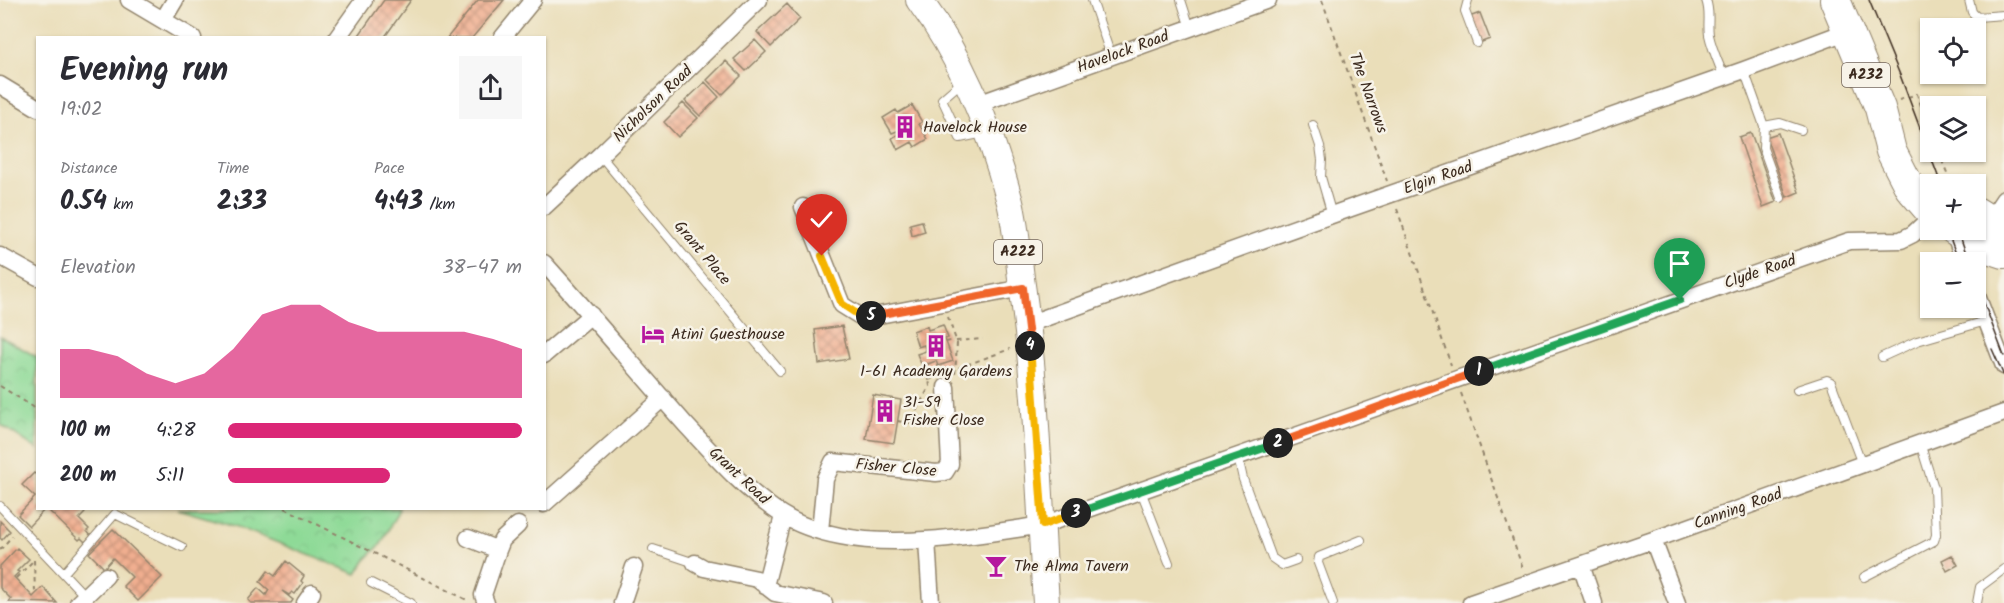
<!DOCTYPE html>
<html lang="en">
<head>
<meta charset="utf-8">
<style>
  :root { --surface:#fff; --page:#f7f7f7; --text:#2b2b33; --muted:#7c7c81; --accent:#db2777 }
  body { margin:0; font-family:Kalam,sans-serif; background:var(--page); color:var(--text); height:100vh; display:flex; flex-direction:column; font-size:22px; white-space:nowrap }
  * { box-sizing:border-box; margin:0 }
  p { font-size:20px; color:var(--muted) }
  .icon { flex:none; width:33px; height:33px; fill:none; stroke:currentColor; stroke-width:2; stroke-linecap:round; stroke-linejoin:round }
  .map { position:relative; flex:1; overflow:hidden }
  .side { position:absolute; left:36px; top:36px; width:510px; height:474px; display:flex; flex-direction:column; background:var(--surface); border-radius:0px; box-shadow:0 2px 4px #0004 }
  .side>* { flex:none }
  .buttons { position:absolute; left:1920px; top:18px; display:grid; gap:12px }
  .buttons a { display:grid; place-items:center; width:66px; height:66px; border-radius:0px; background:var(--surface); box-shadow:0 2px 4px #0004; font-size:30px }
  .pin { position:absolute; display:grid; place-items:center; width:51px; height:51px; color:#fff; margin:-62px -26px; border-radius:50% 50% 50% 0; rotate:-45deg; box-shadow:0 0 6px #0007 }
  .pin .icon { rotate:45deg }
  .km { position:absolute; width:30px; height:30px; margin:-15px; border-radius:50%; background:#222; color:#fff; font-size:16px; line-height:30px; text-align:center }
  .round { display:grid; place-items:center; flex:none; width:63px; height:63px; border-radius:0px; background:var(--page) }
  .summary { display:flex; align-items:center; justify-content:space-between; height:102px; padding:0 24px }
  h1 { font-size:33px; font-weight:700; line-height:45px }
  .figures { display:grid; grid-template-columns:repeat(3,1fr); gap:9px; height:102px; padding:6px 24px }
  .figures div { display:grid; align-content:center }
  .figures b { font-size:26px; font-weight:700 }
  .figures small { font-size:16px; font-weight:400 }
  .figures p { font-size:16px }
  .chart { height:168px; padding:12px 24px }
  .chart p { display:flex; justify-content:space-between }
  .chart svg { width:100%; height:108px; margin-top:6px; fill:var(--accent); opacity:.7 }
  ul { padding:0 24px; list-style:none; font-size:20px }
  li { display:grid; grid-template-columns:96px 72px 1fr; align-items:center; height:45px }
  li i { height:15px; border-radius:8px; background:var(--accent) }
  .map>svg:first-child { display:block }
</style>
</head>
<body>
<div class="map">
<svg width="2004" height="603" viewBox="0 0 2004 603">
  <defs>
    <pattern id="park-crowns" width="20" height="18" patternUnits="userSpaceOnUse" patternTransform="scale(1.5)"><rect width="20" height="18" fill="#8eda97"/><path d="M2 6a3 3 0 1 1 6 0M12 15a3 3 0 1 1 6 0" fill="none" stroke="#7bbb82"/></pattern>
    <pattern id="building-cross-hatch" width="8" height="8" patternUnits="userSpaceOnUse" patternTransform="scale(1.5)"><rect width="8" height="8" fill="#f1af90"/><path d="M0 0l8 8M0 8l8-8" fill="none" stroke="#c48f75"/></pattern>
  </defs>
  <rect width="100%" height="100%" fill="#f7f3e8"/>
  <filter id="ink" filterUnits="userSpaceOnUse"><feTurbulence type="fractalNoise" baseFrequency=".0167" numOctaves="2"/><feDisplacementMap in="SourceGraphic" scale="12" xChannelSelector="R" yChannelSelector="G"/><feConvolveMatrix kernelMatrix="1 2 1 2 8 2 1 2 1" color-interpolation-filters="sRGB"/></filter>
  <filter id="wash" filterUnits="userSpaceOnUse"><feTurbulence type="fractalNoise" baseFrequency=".008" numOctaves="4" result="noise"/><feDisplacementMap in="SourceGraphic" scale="24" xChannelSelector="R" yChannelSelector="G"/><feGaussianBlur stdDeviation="1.35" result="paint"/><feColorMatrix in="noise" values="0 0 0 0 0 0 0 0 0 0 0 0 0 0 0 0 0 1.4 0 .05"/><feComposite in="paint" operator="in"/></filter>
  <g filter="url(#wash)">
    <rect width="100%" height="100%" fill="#eadeb9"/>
    <path fill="url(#park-crowns)" stroke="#64825a" stroke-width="1.5" d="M0 336 37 357V449L0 424Z
      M178 509 399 508V509L381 544 367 558 357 574 235 526Z"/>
    <g id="blocks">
      <path fill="url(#building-cross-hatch)" d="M384 0H411L384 38H357Z
        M478 0H504L472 38H447Z
        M787 4 800 19 771 47 757 32Z
        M1480 13 1490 39 1479 43 1469 17Z
        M755 40 766 52 746 71 734 59Z
        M726 61 741 76 722 95 707 80Z
        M705 82 719 97 700 116 685 101Z
        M683 103 698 118 678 137 664 122Z
        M912 105 922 122 919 124 928 139 915 147 912 142 898 150 892 138 899 134 897 131 892 133 883 118 896 110 898 113Z
        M1751 133 1776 202 1763 207 1739 137Z
        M1778 133 1799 192 1787 197 1766 137Z
        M922 221 925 232 912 236 910 224Z
        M943 325 948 338 945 339 953 361 938 366 936 361 922 366 917 354 926 351 924 345 918 347 913 331 927 326 928 330Z
        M842 326 849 359 819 364 815 330Z
        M873 395 901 400 894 443 866 439Z
        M34 473 38 476V508H46L29 526 18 515 35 497 22 485Z
        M46 508H85L83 511 85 513 79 519 89 529 87 531 91 536 85 542 81 538 79 540Z
        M0 521 10 531 2 540 0 538Z
        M113 529 162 577 138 601 123 586 132 577 113 558 104 568 89 553Z
        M17 548 29 559 17 571 19 572 14 577 33 597 43 587 57 603 9 602 11 599 0 588V566Z
        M1952 555 1958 565 1947 571 1942 560Z
        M286 561 304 576 301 581 303 583 295 594 292 592 289 595 282 591 293 600 291 603H251L248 600 258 588 266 595 269 590 260 582 268 571 275 576Z"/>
    </g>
  </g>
  <g filter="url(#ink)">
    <use href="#blocks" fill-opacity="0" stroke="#92846c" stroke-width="1.5"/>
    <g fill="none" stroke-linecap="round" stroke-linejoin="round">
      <g stroke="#92846c" stroke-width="10">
        <path id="lane" d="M1092 0 1111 56
          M1181 0 1190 28
          M1468 0 1465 11 1477 43
          M1706 0C1711 14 1707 22 1709 35 1712 49 1719 64 1724 77
          M1969 0 1972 12 1977 17 2004 15
          M1744 70 1764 126 1780 123 1801 130
          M964 80 942 99 960 138 984 133
          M1313 125 1320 146 1322 160 1321 177 1332 215
          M1764 126 1763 148 1781 198
          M600 155 780 371
          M1882 357 1917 341 1986 321
          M1797 390 1827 380 1831 382 1862 464
          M1238 457 1243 479 1272 558 1282 565 1296 560
          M1141 491 1169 563
          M0 506 85 596
          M653 549 695 563
          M64 573 115 514 182 547
          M1864 577 1934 541 1936 535 1934 488 1920 443
          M371 583 411 603
          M1333 603 1318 563 1319 557 1361 540
          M1977 603 1980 587 2004 569"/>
      </g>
      <g stroke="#92846c" stroke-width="19">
        <path id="street" d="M129 0 193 38
          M163 20 175 0
          M337 38 364 0
          M502 38 533 0
          M0 85 38 108
          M978 104 1268 0
          M544 207 600 155 759 0
          M803 207 842 305 863 318 1023 288
          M1984 223 1998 208 2004 199
          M1953 230 1965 262
          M0 256 38 277
          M544 263C592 316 638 371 685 424 715 456 744 490 781 514 798 525 820 532 840 536 901 549 981 534 1043 525L1849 241 1901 240 1913 234 1930 218
          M1976 293 2004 366
          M1028 324 1351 208 1744 70 1848 31
          M544 355 591 315
          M544 504 663 398
          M820 531 825 479 833 462 936 473 945 472 950 464 946 387
          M468 538 498 550
          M927 540 931 603
          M1653 540 1677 603
          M695 563 704 568 757 579 775 593 824 603
          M1581 565 1594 603
          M765 586 783 516
          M78 603 106 576
          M305 603 312 593
          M486 603 483 595 498 550 502 540 518 525
          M622 603 634 567
          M1471 603 1653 540 2004 413"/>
      </g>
      <g stroke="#92846c" stroke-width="28">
        <path id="primary" d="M919 0C963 59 991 131 1010 202 1016 226 1018 253 1021 278 1037 385 1039 495 1046 603"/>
      </g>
      <g stroke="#92846c" stroke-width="32">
        <path id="highway" d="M1835 0 1880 108 1891 151 1910 188 1930 211
          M1976 212 2004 229
          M1955 230 1989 248 2004 253"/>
      </g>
      <path stroke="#92846c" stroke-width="2" stroke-dasharray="4.5 4.5" stroke-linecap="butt" d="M1322 0 1387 181
        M1899 100 1917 94 1930 131
        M1938 152 1952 184
        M1397 209 1451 365
        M948 317 957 343 955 376
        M956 341 983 339
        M946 342 955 340
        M950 371 1010 349
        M928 380 934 378
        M0 386 38 410
        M1461 393 1523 569
        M897 421 909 423 930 386 929 380
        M285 508 469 601
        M0 550 12 536
        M34 560 35 593
        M16 578 33 561"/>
      <use href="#lane" stroke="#fff" stroke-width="8"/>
      <use href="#street" stroke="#fff" stroke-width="16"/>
      <use href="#primary" stroke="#fff" stroke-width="26"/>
      <use href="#highway" stroke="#fff" stroke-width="30"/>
      <path stroke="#3b2a1e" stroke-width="1.5" d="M1869 0 1900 75 1941 184
        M1947 230 1959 262
        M1958 230 1969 262
        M1976 282 2004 356
        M1992 349 2004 376"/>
    </g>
  </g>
  <g fill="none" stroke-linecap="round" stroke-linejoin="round" filter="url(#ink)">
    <g stroke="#fff" stroke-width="12">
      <path id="split-1" d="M1479 371 1680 300"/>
    </g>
    <g stroke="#fff" stroke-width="12">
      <path id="split-2" d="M1278 443 1479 371"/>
    </g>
    <g stroke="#fff" stroke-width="12">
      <path id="split-3" d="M1076 513 1278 443"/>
    </g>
    <g stroke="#fff" stroke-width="12">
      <path id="split-4" d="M1030 346 1043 525 1076 513"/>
    </g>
    <g stroke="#fff" stroke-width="12">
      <path id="split-5" d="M871 316 1023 288 1030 346"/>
    </g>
    <g stroke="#fff" stroke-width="12">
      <path id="split-6" d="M822 256 842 304 863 318 871 316"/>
    </g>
    <use href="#split-1" stroke="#22a559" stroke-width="8"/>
    <use href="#split-2" stroke="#f0652b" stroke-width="8"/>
    <use href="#split-3" stroke="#22a559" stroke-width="8"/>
    <use href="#split-4" stroke="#f5b400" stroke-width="8"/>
    <use href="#split-5" stroke="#f0652b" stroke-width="8"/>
    <use href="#split-6" stroke="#f5b400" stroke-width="8"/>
  </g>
  <defs>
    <g id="building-bare" transform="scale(1.8)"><path d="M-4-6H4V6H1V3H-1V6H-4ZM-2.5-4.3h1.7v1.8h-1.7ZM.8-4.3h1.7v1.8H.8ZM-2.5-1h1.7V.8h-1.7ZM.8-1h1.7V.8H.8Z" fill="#b5179e" stroke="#f7f3e8" stroke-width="2.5" paint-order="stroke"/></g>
    <g id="hotel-bare" transform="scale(1.8)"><path d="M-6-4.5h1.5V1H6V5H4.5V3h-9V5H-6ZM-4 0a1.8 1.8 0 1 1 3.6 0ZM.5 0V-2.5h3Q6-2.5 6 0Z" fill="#b5179e" stroke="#f7f3e8" stroke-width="2.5" paint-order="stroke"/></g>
    <g id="bar-bare" transform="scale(1.8)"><path d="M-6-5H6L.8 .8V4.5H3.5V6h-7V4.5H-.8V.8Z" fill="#b5179e" stroke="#f7f3e8" stroke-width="2.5" paint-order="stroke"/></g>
  </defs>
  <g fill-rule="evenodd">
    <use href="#building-bare" x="905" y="127"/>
    <use href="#hotel-bare" x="653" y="334"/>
    <use href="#building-bare" x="936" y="346"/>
    <use href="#building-bare" x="885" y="411"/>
    <use href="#bar-bare" x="996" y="566"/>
  </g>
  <g text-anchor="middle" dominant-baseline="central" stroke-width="5" stroke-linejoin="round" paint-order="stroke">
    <g fill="#f7f3e8" stroke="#73665b" stroke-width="1.5">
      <rect x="1842" y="63" width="48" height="24" rx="4.5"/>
      <rect x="994" y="240" width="48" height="24" rx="4.5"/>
    </g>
    <g font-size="15" font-weight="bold" fill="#3b2a1e">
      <text x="1866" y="75">A232</text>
      <text x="1018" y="252">A222</text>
    </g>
    <g font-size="16" fill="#3b2a1e" stroke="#f7f3e8">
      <text transform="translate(1123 52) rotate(-20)">Havelock Road</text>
      <text transform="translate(1368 93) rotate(70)">The Narrows</text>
      <text transform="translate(653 104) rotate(-44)">Nicholson Road</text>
      <text transform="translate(1438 178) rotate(-19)">Elgin Road</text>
      <text transform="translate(702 253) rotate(50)">Grant Place</text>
      <text transform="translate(1760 272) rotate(-19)">Clyde Road</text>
      <text transform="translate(896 468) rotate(5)">Fisher Close</text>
      <text transform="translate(739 476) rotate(43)">Grant Road</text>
      <text transform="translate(1738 509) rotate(-20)">Canning Road</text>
    </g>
    <g font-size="16" fill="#3b2a1e" stroke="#f7f3e8" text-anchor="start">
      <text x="923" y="127">Havelock House</text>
      <text x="671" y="334">Atini Guesthouse</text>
      <text x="936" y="371" text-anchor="middle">1-61 Academy Gardens</text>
      <text x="903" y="402">31-59<tspan x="903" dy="18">Fisher Close</tspan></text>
      <text x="1014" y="566">The Alma Tavern</text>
    </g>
  </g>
</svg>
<div class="buttons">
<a><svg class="icon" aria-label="locate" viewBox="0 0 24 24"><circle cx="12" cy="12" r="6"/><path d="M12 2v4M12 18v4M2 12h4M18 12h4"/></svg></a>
<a><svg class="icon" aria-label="layers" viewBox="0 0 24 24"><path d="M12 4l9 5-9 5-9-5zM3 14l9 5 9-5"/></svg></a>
<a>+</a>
<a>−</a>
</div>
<div class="pin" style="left:1680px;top:300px;background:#1e9e55"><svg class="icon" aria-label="arrive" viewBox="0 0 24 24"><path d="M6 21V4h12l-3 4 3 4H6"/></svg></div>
<div class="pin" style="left:822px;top:256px;background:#d93025"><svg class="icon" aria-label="check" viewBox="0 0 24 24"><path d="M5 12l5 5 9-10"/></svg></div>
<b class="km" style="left:1479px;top:371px">1</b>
<b class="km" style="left:1278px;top:443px">2</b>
<b class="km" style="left:1076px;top:513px">3</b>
<b class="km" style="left:1030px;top:346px">4</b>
<b class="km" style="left:871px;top:316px">5</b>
<section class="side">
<div class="summary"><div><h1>Evening run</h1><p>19:02</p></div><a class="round"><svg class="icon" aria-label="share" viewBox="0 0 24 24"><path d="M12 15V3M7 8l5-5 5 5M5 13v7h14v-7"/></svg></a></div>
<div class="figures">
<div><p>Distance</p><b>0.54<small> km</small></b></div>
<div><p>Time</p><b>2:33</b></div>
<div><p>Pace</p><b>4:43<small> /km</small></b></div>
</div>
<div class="chart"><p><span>Elevation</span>38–47 m</p>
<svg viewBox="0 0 160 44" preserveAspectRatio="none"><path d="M0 44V24L10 24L20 27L30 34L40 38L50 34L60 24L70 10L80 6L90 6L100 13L110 17L120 17L130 17L140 17L150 20L160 24V44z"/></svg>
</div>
<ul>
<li><b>100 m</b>4:28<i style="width:100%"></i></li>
<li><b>200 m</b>5:11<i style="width:55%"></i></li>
</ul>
</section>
</div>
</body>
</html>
